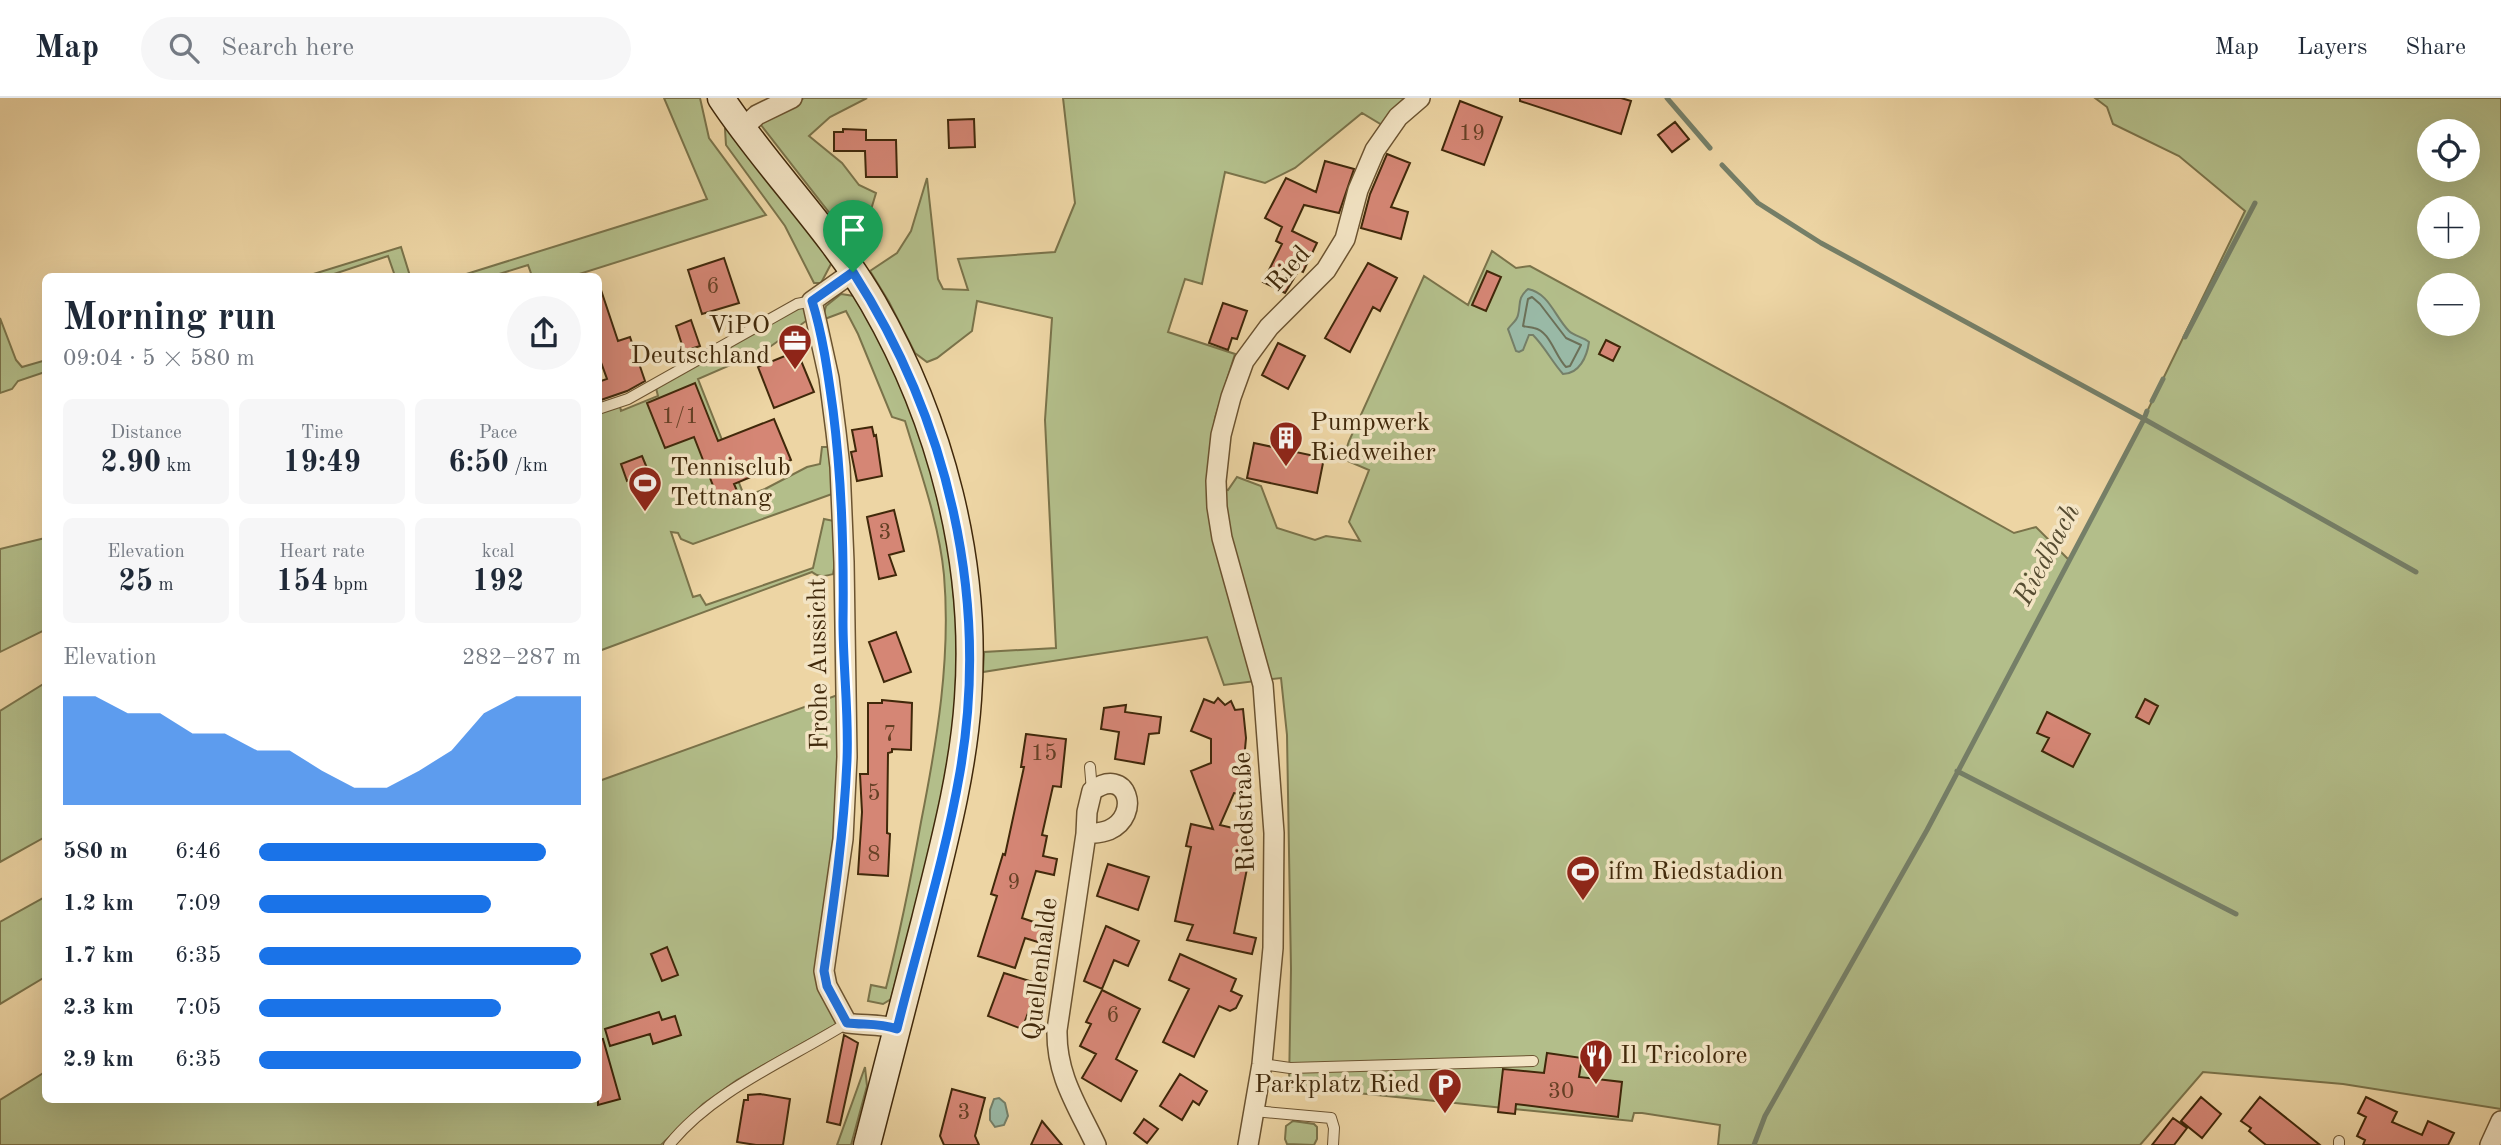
<!DOCTYPE html>
<html lang="en">
<head>
<meta charset="utf-8">
<style>
  :root { --surface:#fff; --page:#f6f6f7; --text:#1f2937; --muted:#747a83; --line:#e0e1e3; --accent:#1a73e8 }
  body { margin:0; font-family:"Old Standard TT",serif; background:var(--page); color:var(--text); height:100vh; display:flex; flex-direction:column; font-size:26px; white-space:nowrap }
  * { box-sizing:border-box; margin:0 }
  p { font-size:23px; color:var(--muted) }
  .icon { flex:none; width:38px; height:38px; fill:none; stroke:currentColor; stroke-width:2; stroke-linecap:round; stroke-linejoin:round }
  .map { position:relative; flex:1; overflow:hidden }
  .details { position:absolute; left:42px; top:175px; width:560px; height:830px; display:flex; flex-direction:column; background:var(--surface); border-radius:10px; box-shadow:0 7px 28px #0002 }
  .details>* { flex:none }
  .controls { position:absolute; left:2417px; top:21px; display:grid; gap:14px }
  .controls a { display:grid; place-items:center; width:63px; height:63px; border-radius:50%; background:var(--surface); box-shadow:0 7px 28px #0002; font-size:35px }
  .pin { position:absolute; display:grid; place-items:center; width:60px; height:60px; color:#fff; margin:-72px -30px; border-radius:50% 50% 50% 0; rotate:-45deg; box-shadow:0 0 7px #0007 }
  .pin .icon { rotate:45deg }
  .round { display:grid; place-items:center; flex:none; width:74px; height:74px; border-radius:37px; background:var(--page) }
  .summary { display:flex; align-items:center; justify-content:space-between; height:119px; padding:0 21px }
  h1 { font-size:38px; font-weight:600; line-height:52px }
  .figures { display:grid; grid-template-columns:repeat(3,1fr); gap:10px; height:119px; padding:7px 21px }
  .figures div { display:grid; align-content:center; border-radius:10px; background:var(--page); text-align:center }
  .figures b { font-size:30px; font-weight:600 }
  .figures small { font-size:19px; font-weight:400 }
  .figures p { font-size:19px }
  .chart { height:196px; padding:14px 21px }
  .chart p { display:flex; justify-content:space-between }
  .chart svg { width:100%; height:126px; margin-top:7px; fill:var(--accent); opacity:.7 }
  ul { padding:0 21px; list-style:none; font-size:23px }
  li { display:grid; grid-template-columns:112px 84px 1fr; align-items:center; height:52px }
  li i { height:18px; border-radius:9px; background:var(--accent) }
  header { display:flex; align-items:center; gap:42px; box-sizing:border-box; height:98px; padding:0 35px; background:var(--surface); border-bottom:2px solid var(--line) }
  header strong { font-size:33px }
  nav { display:flex; gap:38px; margin-inline-start:auto; font-size:24px }
  .search { width:490px; height:63px; background:var(--page); display:flex; align-items:center; gap:18px; box-sizing:border-box; padding:0 24px; border-radius:38px; color:var(--muted); font-size:26px }
  .map>svg:first-child { display:block }
</style>
</head>
<body>
<header>
<strong>Map</strong>
<div class="search"><svg class="icon" aria-label="search" viewBox="0 0 24 24"><circle cx="10" cy="10" r="6"/><path d="M15 15l6 6"/></svg>Search here</div>
<nav><a>Map</a><a>Layers</a><a>Share</a></nav>
</header>
<div class="map">
<svg width="2501" height="1047" viewBox="0 0 2501 1047">
  <rect width="100%" height="100%" fill="#edd5a4"/>
  <filter id="stains"><feTurbulence type="fractalNoise" baseFrequency=".00286" numOctaves="4"/><feColorMatrix values="0 0 0 0 .2 0 0 0 0 .09 0 0 0 0 .02 0 0 0 .5 -.17"/></filter>
  <radialGradient id="worn" r=".72"><stop offset=".6" stop-color="#630" stop-opacity="0"/><stop offset="1" stop-color="#630" stop-opacity=".3"/></radialGradient>
  <path fill="#b3be8a" stroke="#7a734a" stroke-width="2" fill-rule="evenodd" d="M664 0H700L709 40 766 117 573 178H532L528 167 493 178H460L707 101Z
    M804 0H867L830 19 809 38 842 65 859 87 876 95 864 135 849 140 761 27V21Z
    M1063 0H1426L1392 33 1362 15 1295 70 1265 85 1225 74 1202 186 1185 181 1168 234 1235 256 1215 320 1208 387 1228 392 1237 379 1261 388 1277 430 1315 442 1326 438 1360 443 1349 424 1369 372 1343 361 1349 343 1424 178 1468 207 1492 153 1516 170 1530 168 1783 306 2014 435 2036 429 2069 462 2141 326 2245 113 2179 58 2113 26 2107 9 2095 0H2501V1011L2343 986 2203 974 2140 1047H1718L1720 1027 1642 1015H1634L1632 1023 1289 988 1291 871 1287 637 1281 580 1224 587 1207 539 983 574 984 554 1056 550 1045 322 1052 220 977 203 972 233 937 260 927 264 915 255 889 204 870 173 897 155 911 133 927 80 938 181 943 191 968 192 958 161 1055 154 1075 105ZM2429 33H2468V72H2429ZM2429 110H2468V149H2429ZM2429 187H2468V226H2429Z
    M725 31H729L832 164 821 185H814L785 128 726 47Z
    M401 149 410 178H395L388 158 328 178H307Z
    M841 196 854 198 859 203 899 280 928 360 949 450 957 531 955 620 937 728 891 901 883 906 868 903 871 887 886 890C900 835 911 780 921 724 937 643 951 560 944 477 939 424 920 373 905 323L892 319 858 236 846 213 822 222 826 208Z
    M808 204 813 218 767 251 698 281 743 395 716 406 721 408 765 391 807 369 820 366 822 349H831L832 396 693 446 681 441 678 435 671 434 693 499 700 497 706 507 813 470 824 421 834 423 836 460 833 476C825 478 819 480 812 474L599 553V311L619 304 621 313 658 298 655 286Z
    M0 220 16 262 22 269 46 262 45 274 18 283 12 291 0 295Z
    M45 440V532L0 554V451Z
    M45 585V739L0 764V613Z
    M846 594 824 873 840 924 737 982 703 1006 661 1047H0V1002L45 974 46 1001H598L599 683Z
    M45 799V879L0 906V824Z
    M865 969 867 988 851 1047H837Z
    M1293 1023 1314 1026 1317 1029V1041L1314 1047 1287 1046 1285 1041 1286 1028Z"/>
  <path fill="#99b9a6" stroke="#757f68" stroke-width="2" d="M1528 191C1549 195 1555 219 1569 233 1574 238 1583 239 1589 244 1587 259 1579 276 1563 276 1552 264 1545 249 1533 237H1529L1523 252 1519 254 1516 253 1508 231C1511 226 1517 223 1518 217 1521 206 1517 200 1528 191Z
    M999 1000 1005 1005 1008 1018 1004 1027 995 1029 990 1022V1012L994 1001Z"/>
  <g fill="none" stroke-linecap="round" stroke-linejoin="round">
    <path stroke="#6c7058" stroke-width="2" d="M1532 199 1540 206 1566 240 1581 247 1570 268 1566 269C1555 258 1550 233 1534 230 1530 229 1526 229 1523 228L1528 201Z"/>
    <path stroke="#757f68" stroke-width="5" d="M1667 0 1710 50
      M1722 67 1758 105 1821 145 2144 321 1927 732 1765 1018 1754 1047
      M2185 239 2255 105
      M2152 303 2163 281
      M2147 313 2144 321 2416 474
      M1957 673 2236 816"/>
  </g>
  <path fill="#d58675" stroke="#40280a" stroke-width="2" d="M1520 0H1621L1631 3 1621 36 1520 3Z
    M1460 3 1502 19 1484 67 1442 52Z
    M974 21 975 49 949 50 948 22Z
    M1675 24 1689 41 1672 54 1658 37Z
    M843 31 866 32V42H896L897 79H866L865 53H834V34H843Z
    M1387 56 1410 65 1391 109 1408 114 1401 141 1361 130 1370 96Z
    M1325 63 1354 71 1339 115 1304 107 1292 133 1317 145 1303 174 1299 172 1285 195 1263 184 1282 146 1276 143 1282 129 1265 120 1286 80 1316 94Z
    M724 160 739 205 702 216 688 172Z
    M1368 165 1397 180 1380 213 1373 209 1350 254 1325 240Z
    M1487 173 1501 179 1486 213 1472 207Z
    M601 192 618 243 630 239 645 283 627 293 598 303V284L607 281 598 256V193Z
    M1223 205 1247 213 1237 241 1232 240 1228 252 1209 245Z
    M691 222 700 248 684 253 676 228Z
    M1606 242 1620 249 1613 263 1599 256Z
    M1278 245 1305 258 1288 291 1262 277Z
    M797 253 814 294 774 310 758 269Z
    M695 285 718 343 774 321 791 362 734 386 738 395 719 403 694 339 665 350 647 305Z
    M872 329 874 338 876 337 882 378 857 383 851 354 856 353 852 332Z
    M1254 345 1324 360 1317 395 1247 380Z
    M642 358 649 375 627 383 621 366Z
    M894 412 904 453 889 457 896 477 879 481 867 419Z
    M896 534 911 574 884 584 869 544Z
    M1218 600 1225 607 1231 603 1235 612 1243 611 1246 640 1241 696 1234 695 1220 727 1250 734 1247 755 1250 756 1234 835 1256 840 1252 856 1187 842 1193 827 1175 823 1191 749 1186 748 1191 726 1213 731 1191 673 1211 665V641L1191 633 1204 601 1214 605Z
    M2145 601 2158 608 2149 626 2136 619Z
    M882 602 912 605 911 652 892 651V654L888 655 887 735 890 736 888 778 858 776 862 714 860 676H868V605H882Z
    M1126 607 1125 614 1161 619 1159 635 1149 636 1144 666 1115 661 1119 634 1101 631 1104 610Z
    M2047 614 2090 636 2073 669 2042 653 2049 640 2037 635Z
    M1026 636 1066 641 1061 689 1053 688 1042 737 1047 738 1043 758 1057 761 1054 777 1036 773 1022 820 1046 828 1041 845 1025 840 1015 870 978 858 997 798 991 796 1003 756 1005 757 1024 669H1021Z
    M1108 766 1149 779 1138 812 1097 798Z
    M1106 828 1139 843 1128 868 1114 862 1102 891 1084 883Z
    M667 849 678 877 662 883 651 856Z
    M1180 856 1236 881 1231 893 1242 898 1236 910 1230 913 1219 908 1194 959 1163 944 1189 891 1169 882Z
    M1004 875 1039 886 1022 931 988 918Z
    M1102 892 1140 911 1116 961 1137 973 1121 1003 1082 980 1096 956 1080 948 1091 926 1086 924Z
    M659 914 662 922 675 918 681 937 653 946 650 936 610 948 605 931Z
    M844 937 858 945 840 1027 827 1024Z
    M603 941 620 1001 598 1007V942Z
    M1547 955 1582 960 1579 979 1622 984 1618 1019 1516 1006 1515 1016 1498 1014 1503 971 1544 975Z
    M1180 976 1207 993 1199 1007 1193 1003 1182 1022 1160 1008Z
    M952 991 985 1000 975 1038 979 1047H944L940 1038Z
    M760 996 790 1001 783 1047H756L737 1044 744 1002H748V997Z
    M2201 999 2221 1016 2202 1040 2181 1023Z
    M2260 999 2320 1047H2266L2249 1033 2251 1030 2241 1023Z
    M2366 999 2397 1014 2392 1024 2422 1037 2428 1023 2454 1035 2448 1047H2363L2365 1042 2357 1038 2366 1019 2358 1015Z
    M2173 1020 2187 1030 2174 1047H2152Z
    M1144 1021 1158 1031 1147 1045 1134 1035Z
    M1042 1023 1062 1047H1031Z"/>
  <g fill="none" stroke-linecap="round" stroke-linejoin="round">
    <g stroke="#6b5330" stroke-width="12">
      <path id="service" d="M598 311 628 301 797 206 812 203
        M1090 669 1092 693
        M1262 966 1290 970 1533 963
        M1254 1013 1331 1020 1334 1030 1333 1047
        M669 1047C713 992 788 962 847 925
        M2339 1047V1043"/>
    </g>
    <g stroke="#6b5330" stroke-width="22">
      <path id="minor" d="M743 30 757 17 792 0
        M853 174 812 203 829 280 836 334 840 369 844 464 847 659 843 741 824 873 827 888 847 925C865 928 879 925 897 931
        M1086 736C1094 735 1102 735 1109 732 1142 717 1127 667 1092 693L1087 714 1086 736 1057 932C1056 977 1077 1007 1096 1047
        M1248 1047 1262 966 1273 850 1274 735 1263 587 1222 440 1217 409 1216 383 1221 337 1231 299 1244 263 1269 229 1326 172 1345 141 1358 92 1375 52 1398 19 1420 0
        M2490 1047 2501 1023"/>
    </g>
    <g stroke="#40280a" stroke-width="29">
      <path id="secondary" d="M721 0C768 71 830 131 873 205 941 323 978 464 968 601 963 676 943 749 925 822 905 897 886 972 867 1047"/>
    </g>
    <use href="#service" stroke="#f3e4c4" stroke-width="10"/>
    <use href="#minor" stroke="#f3e4c4" stroke-width="19"/>
    <use href="#secondary" stroke="#f3e4c4" stroke-width="26"/>
  </g>
  <g fill="none" stroke-linecap="round" stroke-linejoin="round">
    <g stroke="#fff" stroke-width="14">
      <path id="route" d="M853 174C948 322 990 499 960 674 945 761 918 846 897 931 879 925 865 927 847 925L827 888 824 873C834 803 844 733 847 662 849 616 843 570 843 524 844 453 842 383 833 312 828 276 823 238 812 203Z"/>
    </g>
    <use href="#route" stroke="#1a73e8" stroke-width="9"/>
  </g>
  <defs>
    <g id="office-pin" transform="scale(1.75)"><path d="M0 17L-7.5 6A9.5 9.5 0 1 1 7.5 6Z" fill="#8f2418" stroke="#f3e4c4"/><path d="M-6-3h4V-5.5h4V-3h4V5H-6ZM-1-4.5V-3h2v-1.5ZM-6 0V1H6V0Z" fill="#fff"/></g>
    <g id="building-pin" transform="scale(1.75)"><path d="M0 17L-7.5 6A9.5 9.5 0 1 1 7.5 6Z" fill="#8f2418" stroke="#f3e4c4"/><path d="M-4-6H4V6H1V3H-1V6H-4ZM-2.5-4.3h1.7v1.8h-1.7ZM.8-4.3h1.7v1.8H.8ZM-2.5-1h1.7V.8h-1.7ZM.8-1h1.7V.8H.8Z" fill="#fff"/></g>
    <g id="stadium-pin" transform="scale(1.75)"><path d="M0 17L-7.5 6A9.5 9.5 0 1 1 7.5 6Z" fill="#8f2418" stroke="#f3e4c4"/><path d="M0-5a6.5 5 0 1 0 0 10a6.5 5 0 1 0 0-10ZM-3.5-1.8h7v3.6h-7Z" fill="#fff"/></g>
    <g id="restaurant-pin" transform="scale(1.75)"><path d="M0 17L-7.5 6A9.5 9.5 0 1 1 7.5 6Z" fill="#8f2418" stroke="#f3e4c4"/><path d="M-5-6h1v4h1v-4h1v4h1v-4h1v5L-1.5 .5V6h-2V.5L-5-1ZM5-6V6H3V1.5H1.5Q1.5-4 5-6Z" fill="#fff"/></g>
    <g id="parking-pin" transform="scale(1.75)"><path d="M0 17L-7.5 6A9.5 9.5 0 1 1 7.5 6Z" fill="#8f2418" stroke="#f3e4c4"/><path d="M-3.5-5.5H1a3.5 3.5 0 0 1 0 7H-1V5.5H-3.5ZM-1-3.4V-.6H.8a1.4 1.4 0 0 0 0-2.8Z" fill="#fff"/></g>
  </defs>
  <g fill-rule="evenodd">
    <use href="#office-pin" x="795" y="243"/>
    <use href="#building-pin" x="1286" y="340"/>
    <use href="#stadium-pin" x="645" y="385"/>
    <use href="#stadium-pin" x="1583" y="774"/>
    <use href="#restaurant-pin" x="1596" y="958"/>
    <use href="#parking-pin" x="1445" y="987"/>
  </g>
  <g text-anchor="middle" dominant-baseline="central" stroke-width="7" stroke-linejoin="round" paint-order="stroke">
    <g font-size="23" fill="#654025">
      <text x="1472" y="35">19</text>
      <text x="713" y="188">6</text>
      <text x="680" y="318">1/1</text>
      <text x="885" y="434">3</text>
      <text x="890" y="636">7</text>
      <text x="1044" y="655">15</text>
      <text x="874" y="695">5</text>
      <text x="874" y="756">8</text>
      <text x="1014" y="784">9</text>
      <text x="1113" y="917">6</text>
      <text x="1561" y="993">30</text>
      <text x="964" y="1014">3</text>
    </g>
    <g font-size="26" fill="#40280a" stroke="#f3e4c4">
      <text transform="translate(1289 171) rotate(-48)">Ried</text>
      <text transform="translate(819 566) rotate(-91)">Frohe Aussicht</text>
      <text transform="translate(1245 714) rotate(-92)">Riedstraße</text>
      <text transform="translate(1041 871) rotate(-83)">Quellenhalde</text>
    </g>
    <g font-size="26" fill="#40280a" stroke="#f3e4c4" text-anchor="start">
      <text x="770" y="228" text-anchor="end">ViPO<tspan x="770" dy="30">Deutschland</tspan></text>
      <text x="1310" y="325">Pumpwerk<tspan x="1310" dy="30">Riedweiher</tspan></text>
      <text x="670" y="370">Tennisclub<tspan x="670" dy="30">Tettnang</tspan></text>
      <text x="1608" y="774">ifm Riedstadion</text>
      <text x="1620" y="958">Il Tricolore</text>
      <text x="1420" y="987" text-anchor="end">Parkplatz Ried</text>
    </g>
    <g font-size="28" font-style="italic" fill="#564c31" stroke="#f3e4c4">
      <text transform="translate(2048 457) rotate(-62)">Riedbach</text>
    </g>
  </g>
  <rect width="100%" height="100%" filter="url(#stains)"/>
  <rect width="100%" height="100%" fill="url(#worn)"/>
</svg>
<div class="controls">
<a><svg class="icon" aria-label="locate" viewBox="0 0 24 24"><circle cx="12" cy="12" r="6"/><path d="M12 2v4M12 18v4M2 12h4M18 12h4"/></svg></a>
<a>+</a>
<a>−</a>
</div>
<div class="pin" style="left:853px;top:174px;background:#1e9e55"><svg class="icon" aria-label="arrive" viewBox="0 0 24 24"><path d="M6 21V4h12l-3 4 3 4H6"/></svg></div>
<section class="details">
<div class="summary"><div><h1>Morning run</h1><p>09:04 · 5 × 580 m</p></div><a class="round"><svg class="icon" aria-label="share" viewBox="0 0 24 24"><path d="M12 15V3M7 8l5-5 5 5M5 13v7h14v-7"/></svg></a></div>
<div class="figures">
<div><p>Distance</p><b>2.90<small> km</small></b></div>
<div><p>Time</p><b>19:49</b></div>
<div><p>Pace</p><b>6:50<small> /km</small></b></div>
</div>
<div class="figures">
<div><p>Elevation</p><b>25<small> m</small></b></div>
<div><p>Heart rate</p><b>154<small> bpm</small></b></div>
<div><p>kcal</p><b>192</b></div>
</div>
<div class="chart"><p><span>Elevation</span>282–287 m</p>
<svg viewBox="0 0 160 44" preserveAspectRatio="none"><path d="M0 44V6L10 6L20 12L30 12L40 19L50 19L60 25L70 25L80 32L90 38L100 38L110 32L120 25L130 12L140 6L150 6L160 6V44z"/></svg>
</div>
<ul>
<li><b>580 m</b>6:46<i style="width:89%"></i></li>
<li><b>1.2 km</b>7:09<i style="width:72%"></i></li>
<li><b>1.7 km</b>6:35<i style="width:100%"></i></li>
<li><b>2.3 km</b>7:05<i style="width:75%"></i></li>
<li><b>2.9 km</b>6:35<i style="width:100%"></i></li>
</ul>
</section>
</div>
</body>
</html>
